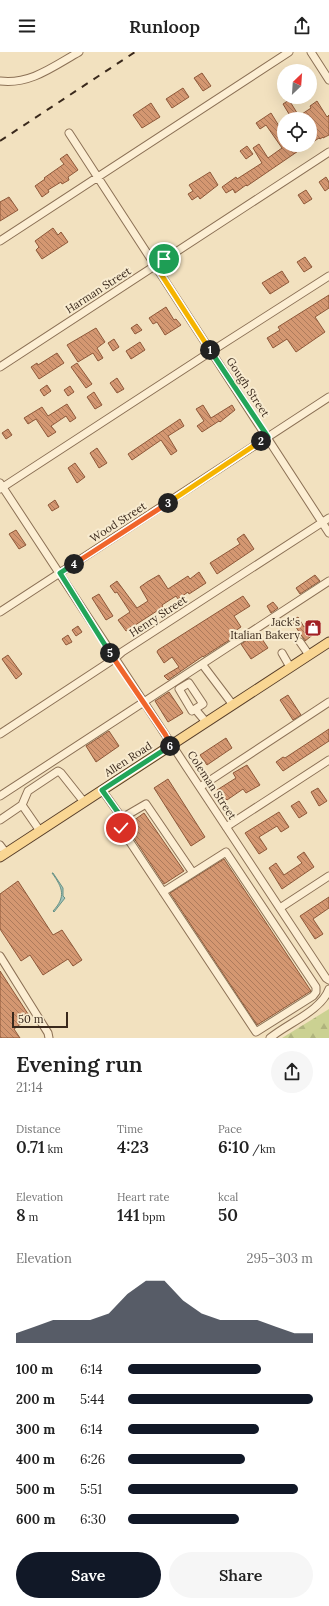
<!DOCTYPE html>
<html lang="en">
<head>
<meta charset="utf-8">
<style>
  :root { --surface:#fff; --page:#f6f6f6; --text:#222; --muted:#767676; --accent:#111827 }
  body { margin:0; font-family:Lora,serif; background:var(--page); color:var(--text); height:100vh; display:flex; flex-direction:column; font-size:15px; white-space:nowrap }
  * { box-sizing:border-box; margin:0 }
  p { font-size:13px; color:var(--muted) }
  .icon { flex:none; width:22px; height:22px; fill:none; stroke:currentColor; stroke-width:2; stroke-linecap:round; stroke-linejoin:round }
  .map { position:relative; height:986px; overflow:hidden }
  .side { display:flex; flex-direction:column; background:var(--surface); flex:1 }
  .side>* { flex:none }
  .needle { width:26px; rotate:25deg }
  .fabs { position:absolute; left:277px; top:12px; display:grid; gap:8px }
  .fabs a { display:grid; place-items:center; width:40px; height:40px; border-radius:50%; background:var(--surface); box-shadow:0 4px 16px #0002; font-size:20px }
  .scale { position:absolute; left:12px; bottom:10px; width:56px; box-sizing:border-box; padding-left:4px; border:2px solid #3a291c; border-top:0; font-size:11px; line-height:14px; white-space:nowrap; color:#3a291c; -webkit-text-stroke:3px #f8ebcf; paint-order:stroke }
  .pin { position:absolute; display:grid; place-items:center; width:34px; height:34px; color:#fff; margin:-17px; border:2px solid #fff; border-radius:50%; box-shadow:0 1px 4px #0007 }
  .km { position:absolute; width:20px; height:20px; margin:-10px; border-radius:50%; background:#222; color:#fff; font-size:11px; line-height:20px; text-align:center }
  .round { display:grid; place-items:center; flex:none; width:42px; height:42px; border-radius:21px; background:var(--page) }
  .head { display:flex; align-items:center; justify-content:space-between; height:68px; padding:0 16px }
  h1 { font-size:22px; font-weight:600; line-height:30px }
  .figures { display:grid; grid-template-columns:repeat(3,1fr); gap:6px; height:68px; padding:4px 16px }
  .figures div { display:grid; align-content:center }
  .figures b { font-size:17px; font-weight:600 }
  .figures small { font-size:11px; font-weight:400 }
  .figures p { font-size:11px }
  .chart { height:112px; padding:8px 16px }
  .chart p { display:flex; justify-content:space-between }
  .chart svg { width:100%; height:72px; margin-top:4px; fill:var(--accent); opacity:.7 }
  .button { display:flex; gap:8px; margin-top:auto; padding:8px 16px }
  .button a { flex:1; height:46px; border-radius:24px; background:var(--accent); color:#fff; font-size:16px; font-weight:600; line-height:46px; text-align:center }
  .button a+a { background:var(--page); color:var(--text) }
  ul { padding:0 16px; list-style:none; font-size:13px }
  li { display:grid; grid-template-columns:64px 48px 1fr; align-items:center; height:30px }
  li i { height:10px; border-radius:5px; background:var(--accent) }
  header { display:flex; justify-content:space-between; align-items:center; height:52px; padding:0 16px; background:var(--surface); font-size:18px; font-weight:600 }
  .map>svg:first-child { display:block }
</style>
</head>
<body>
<header><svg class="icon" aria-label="menu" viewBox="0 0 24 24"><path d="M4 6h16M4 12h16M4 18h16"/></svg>Runloop<svg class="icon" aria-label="share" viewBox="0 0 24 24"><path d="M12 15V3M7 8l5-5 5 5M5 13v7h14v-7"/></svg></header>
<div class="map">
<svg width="329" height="986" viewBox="0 0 329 986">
  <defs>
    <pattern id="forest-firs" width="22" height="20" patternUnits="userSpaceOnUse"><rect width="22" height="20" fill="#cbd192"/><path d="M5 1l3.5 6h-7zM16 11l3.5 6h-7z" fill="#afb37d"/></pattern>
    <pattern id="building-back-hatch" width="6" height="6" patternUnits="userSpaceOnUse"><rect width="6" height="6" fill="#d49771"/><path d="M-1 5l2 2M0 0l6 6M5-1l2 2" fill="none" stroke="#ad7b5c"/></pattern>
  </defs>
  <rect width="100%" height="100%" fill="#f2e1bf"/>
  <path fill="url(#forest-firs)" d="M329 957V986H282Z"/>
  <path fill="#a3c3b9" stroke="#699286" d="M52 821H53L63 836V844L65 846 54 860 53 859C66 845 63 836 52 821Z"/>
  <path fill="url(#building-back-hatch)" stroke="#8e5839" d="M202 21 211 34 203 39 194 26Z
    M183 36 189 45 172 56 166 47Z
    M289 48 299 64 311 56 310 54 317 49 327 65 329 63V83L323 86V85L320 87 319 86 310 92V67H292L283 52Z
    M151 51 160 65 142 76 133 63Z
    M271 61 279 74 284 71V93H307L247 134 246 133 235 141 233 137 226 141 222 135 236 125 237 127 262 111 253 96 259 92 268 106 282 96 266 73 260 77 256 71Z
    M247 94 253 102 246 107 240 99Z
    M67 102 78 118 68 125 69 128 62 132 61 130 48 138 49 140 42 145 35 134 45 127 44 126 64 112 60 107Z
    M210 120 218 133 200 147 198 144 192 148 188 142 193 139 189 133Z
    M326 125 329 130V136L325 139 319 130Z
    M306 138 312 147 304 152 298 143Z
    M9 145 18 158 0 169V150Z
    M53 176 58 183 61 180 68 190 42 207 36 198 39 195 35 189Z
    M305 205 312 215 304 220 297 210Z
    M282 219 289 230 270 242 262 231Z
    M329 243V256L315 265 325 280 296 300 287 287 273 296 267 286 280 278 278 275Z
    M166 255 174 268 176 267 181 273 165 283 157 270 153 272 149 266Z
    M137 272 142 278 135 282 131 276Z
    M96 276 105 290 97 296 103 306 98 309 93 301 78 310 67 293Z
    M114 287 119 295 113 299 108 291Z
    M140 290 145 298 131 307 126 299Z
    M57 301 64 311 39 327 31 315 37 311 38 313Z
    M77 311 92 332 86 336 71 315Z
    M117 326 124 337 117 341 110 331Z
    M47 333 51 339 44 344 40 338Z
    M70 334 74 340 68 344 64 338Z
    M94 340 102 353 95 357 87 345Z
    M67 352 76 366 70 370 66 364 51 374 56 380 48 385 36 367 28 372 24 366 42 355 48 364Z
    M203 353 211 366 232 353 235 358 220 370 219 369 202 380 197 374 204 369 196 357Z
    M180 367 184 374 168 384 177 399 171 403 161 388 132 408 128 402Z
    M8 377 12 383 6 387 2 381Z
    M97 396 107 411 99 416 90 401Z
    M75 411 85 425 77 431 68 416Z
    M55 448 59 455 52 459 48 453Z
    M16 478 26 493 19 497 9 482Z
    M244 482 254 497 217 522 210 511 240 492 237 487Z
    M199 520 206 531 189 542 188 540 178 547 176 544 162 553 163 555 126 579 118 568 130 560 117 540 115 541 110 534 117 529 137 556 148 549 140 535 147 530 159 523 168 537 188 524 190 527Z
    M315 523 320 529 300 542 296 536Z
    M99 542 113 564 106 568 92 546Z
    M243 544 250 554 234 564 241 575 229 583 231 587 203 605V604L168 628 164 624 179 615 172 605 164 611 157 600 158 598Z
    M273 550 278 556 271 561 267 554Z
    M298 565 304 575 313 568 319 578 305 589 292 569Z
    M78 574 82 580 76 584 72 578Z
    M258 581 268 596 251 607 241 592Z
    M68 583 72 590 66 593 62 587Z
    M8 603 22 622 16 627 2 607Z
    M169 640 183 661 168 670 155 649Z
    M288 643 301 663 293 668 280 648Z
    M329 677V689L283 719 276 710 283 705 285 706Z
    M109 679 119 694 96 710 86 694Z
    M226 686 232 696 207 713 200 703Z
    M247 713 260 733 246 741 243 737 227 748 226 747 224 748 217 738 236 726 233 721Z
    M168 727 205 785 191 794 154 736Z
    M318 736 327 749 319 754 311 740Z
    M299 749 307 761 299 766 291 754Z
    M279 760 289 775 281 780 277 774 259 785 267 797 259 802 245 781Z
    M144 761 184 819 164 832 126 774Z
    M304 800 314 815 282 837 269 816 276 811 284 823 302 811 297 805Z
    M224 807 311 939 257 973 170 841Z
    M18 829 53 883 62 878 82 908 73 914 68 907 43 923 30 903 21 909 0 877V842Z
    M329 845V856L313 867 323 882 315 887 300 864Z
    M0 919 30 965 14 977 20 986H0Z"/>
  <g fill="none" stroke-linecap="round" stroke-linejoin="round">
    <g stroke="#8c7156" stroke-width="9">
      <path id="minor" d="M311 0 329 28
        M0 29C30 33 54 14 79 0
        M69 81 329 481
        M0 189 289 0
        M0 315 329 100
        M0 431C108 597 217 761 326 926L329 928
        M0 437 204 304 329 224
        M0 560 329 345
        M300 590 309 603
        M282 601 290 615
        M202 612 233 653
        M195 657 203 652 189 631 179 637 192 659 195 657 206 670
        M0 682 114 607 122 600 329 466
        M200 735 329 650
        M102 738 122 766 121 776 126 784 256 980 313 944 316 940V935L226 800 163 840
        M0 744 329 529
        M22 753 40 779
        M122 766 146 752 193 821
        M0 768 22 753 28 739 58 719 61 721 84 750
        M226 775 329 708
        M0 793 6 801
        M280 856 329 824
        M0 904 48 981 49 986
        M270 986C288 971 321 959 329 937"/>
    </g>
    <g stroke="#593f2a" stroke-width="11">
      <path id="major" d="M0 805 329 590"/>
    </g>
    <use href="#minor" stroke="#fceed3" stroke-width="7"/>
    <use href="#major" stroke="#f9d693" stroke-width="9"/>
    <path stroke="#3a291c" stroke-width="2" stroke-dasharray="7 7" stroke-linecap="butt" d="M0 89 135 0"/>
  </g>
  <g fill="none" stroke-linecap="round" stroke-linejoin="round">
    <g stroke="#fff" stroke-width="8">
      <path id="split-1" d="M164 207 155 213 210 298"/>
    </g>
    <g stroke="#fff" stroke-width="8">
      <path id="split-2" d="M210 298 268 385 261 389"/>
    </g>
    <g stroke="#fff" stroke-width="8">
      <path id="split-3" d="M168 451 261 389"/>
    </g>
    <g stroke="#fff" stroke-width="8">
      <path id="split-4" d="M74 512 168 451"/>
    </g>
    <g stroke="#fff" stroke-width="8">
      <path id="split-5" d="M74 512 60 521 110 601"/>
    </g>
    <g stroke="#fff" stroke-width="8">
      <path id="split-6" d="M110 601 165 682 171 693 170 694"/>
    </g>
    <g stroke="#fff" stroke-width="8">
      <path id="split-7" d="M121 776 122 766 102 738 170 694"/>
    </g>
    <use href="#split-1" stroke="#f5b400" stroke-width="5"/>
    <use href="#split-2" stroke="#22a559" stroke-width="5"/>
    <use href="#split-3" stroke="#f5b400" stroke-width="5"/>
    <use href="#split-4" stroke="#f0652b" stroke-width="5"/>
    <use href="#split-5" stroke="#22a559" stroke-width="5"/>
    <use href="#split-6" stroke="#f0652b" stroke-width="5"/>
    <use href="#split-7" stroke="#22a559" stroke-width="5"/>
  </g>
  <defs>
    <g id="shop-square" transform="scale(0.9)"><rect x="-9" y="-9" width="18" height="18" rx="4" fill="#a12025" stroke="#f8ebcf"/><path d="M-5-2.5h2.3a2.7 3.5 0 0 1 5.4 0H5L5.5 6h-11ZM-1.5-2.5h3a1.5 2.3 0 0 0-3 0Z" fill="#fff"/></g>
  </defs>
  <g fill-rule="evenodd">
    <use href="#shop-square" x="313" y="576"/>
  </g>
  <g text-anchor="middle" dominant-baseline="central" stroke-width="4" stroke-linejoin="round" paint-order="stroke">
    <g font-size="11" fill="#3a291c" stroke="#f8ebcf">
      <text transform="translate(98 238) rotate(-33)">Harman Street</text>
      <text transform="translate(248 335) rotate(57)">Gough Street</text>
      <text transform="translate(118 470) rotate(-33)">Wood Street</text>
      <text transform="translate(158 564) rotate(-33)">Henry Street</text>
      <text transform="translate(128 707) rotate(-33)">Allen Road</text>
      <text transform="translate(212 733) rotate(57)">Coleman Street</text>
    </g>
    <g font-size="11" fill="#3a291c" stroke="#f8ebcf" text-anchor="end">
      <text x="300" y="570">Jack's<tspan x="300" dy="13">Italian Bakery</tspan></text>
    </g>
  </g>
</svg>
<div class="fabs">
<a><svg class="needle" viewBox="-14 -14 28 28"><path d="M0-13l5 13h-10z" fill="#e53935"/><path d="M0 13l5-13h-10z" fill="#767676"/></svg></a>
<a><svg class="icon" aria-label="locate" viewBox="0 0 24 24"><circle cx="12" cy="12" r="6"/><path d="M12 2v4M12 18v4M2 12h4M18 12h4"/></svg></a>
</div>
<div class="scale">50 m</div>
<div class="pin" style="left:164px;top:207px;background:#1e9e55"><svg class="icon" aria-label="arrive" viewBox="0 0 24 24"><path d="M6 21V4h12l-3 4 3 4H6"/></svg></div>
<div class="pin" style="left:121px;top:776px;background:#d93025"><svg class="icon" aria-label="check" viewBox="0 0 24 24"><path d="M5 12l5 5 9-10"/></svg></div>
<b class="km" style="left:210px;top:298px">1</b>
<b class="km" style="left:261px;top:389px">2</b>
<b class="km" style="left:168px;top:451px">3</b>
<b class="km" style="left:74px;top:512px">4</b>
<b class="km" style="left:110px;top:601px">5</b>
<b class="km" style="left:170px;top:694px">6</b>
</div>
<section class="side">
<div class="head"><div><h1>Evening run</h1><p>21:14</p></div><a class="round"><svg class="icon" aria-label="share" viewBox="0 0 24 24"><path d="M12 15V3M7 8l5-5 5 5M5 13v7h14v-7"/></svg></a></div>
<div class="figures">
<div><p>Distance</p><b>0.71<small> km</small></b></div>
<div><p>Time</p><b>4:23</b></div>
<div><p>Pace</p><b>6:10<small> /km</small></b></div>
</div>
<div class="figures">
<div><p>Elevation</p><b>8<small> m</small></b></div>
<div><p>Heart rate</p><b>141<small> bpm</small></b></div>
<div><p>kcal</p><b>50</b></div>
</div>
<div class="chart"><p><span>Elevation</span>295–303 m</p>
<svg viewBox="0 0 160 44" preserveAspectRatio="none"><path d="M0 44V38L10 34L20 30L30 30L40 30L50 26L60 14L70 6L80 6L90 18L100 26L110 30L120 30L130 30L140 34L150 38L160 38V44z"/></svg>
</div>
<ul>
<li><b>100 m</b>6:14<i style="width:72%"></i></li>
<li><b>200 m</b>5:44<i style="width:100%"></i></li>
<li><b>300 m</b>6:14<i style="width:71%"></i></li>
<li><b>400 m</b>6:26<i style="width:63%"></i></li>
<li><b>500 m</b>5:51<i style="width:92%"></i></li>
<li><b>600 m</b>6:30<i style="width:60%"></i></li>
</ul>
<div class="button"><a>Save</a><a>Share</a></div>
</section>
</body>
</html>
